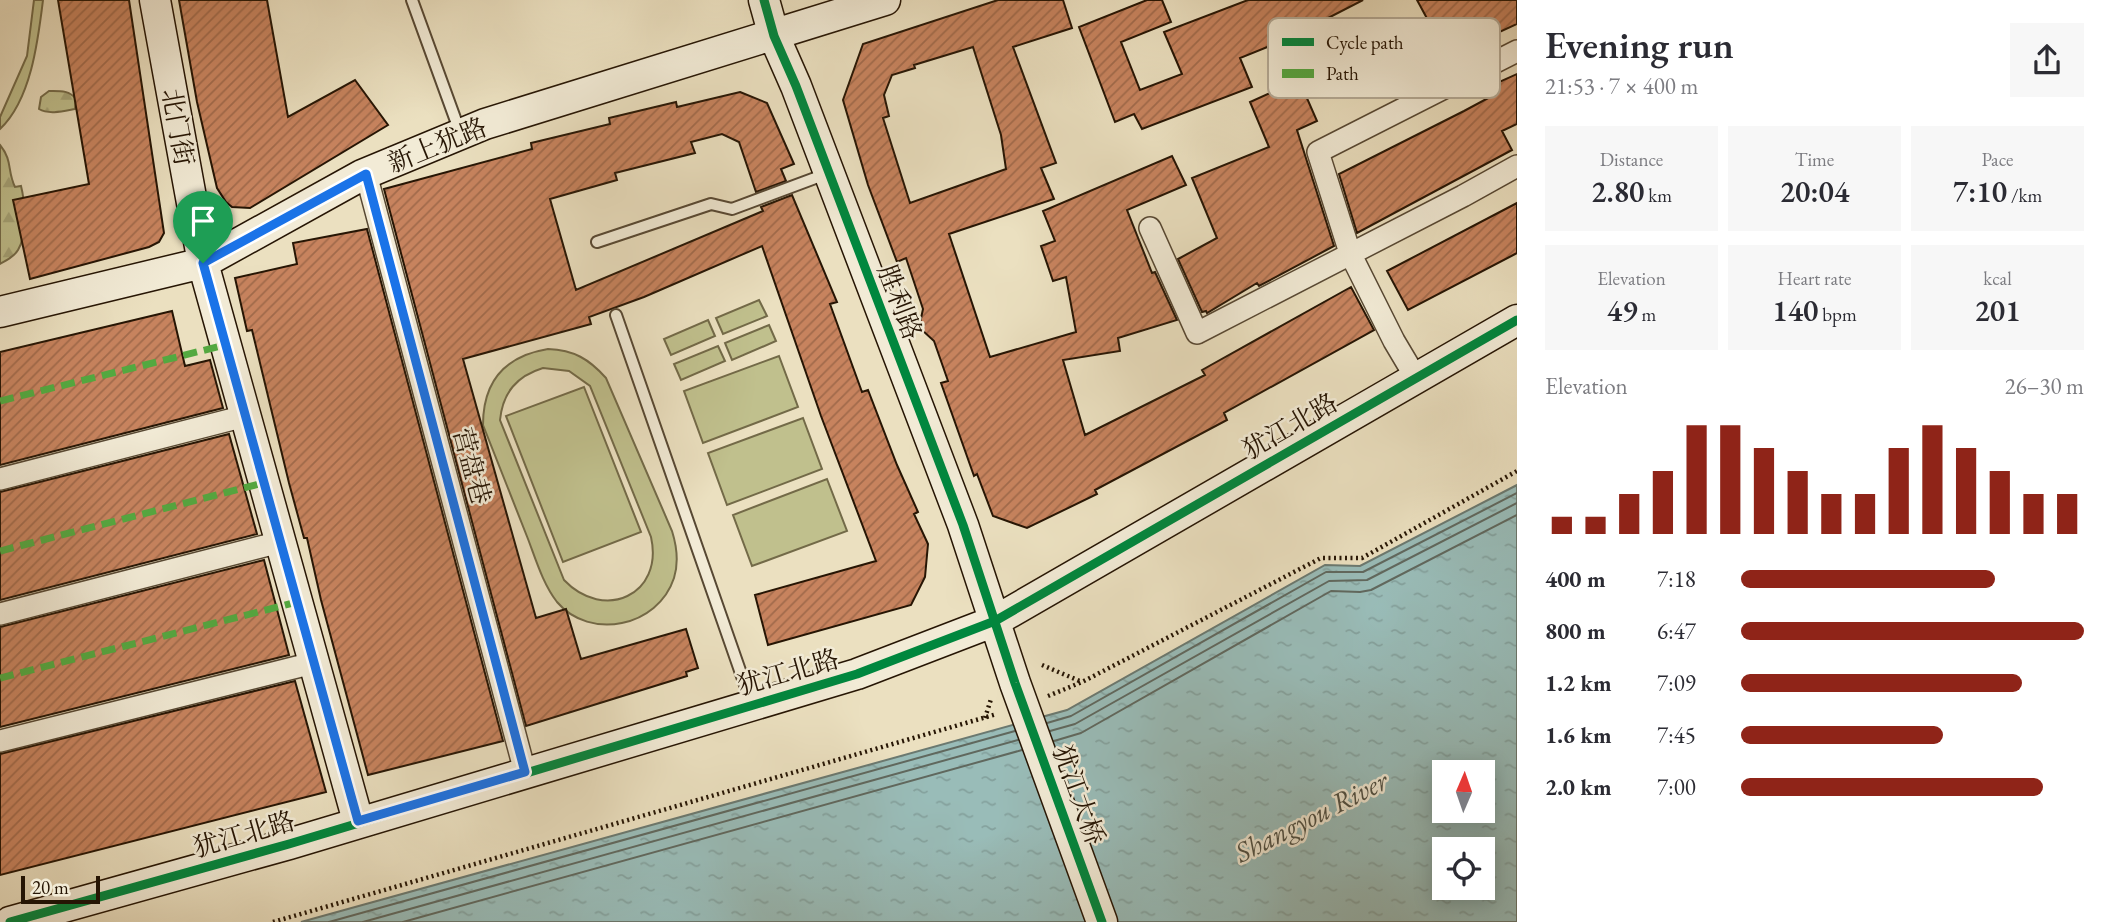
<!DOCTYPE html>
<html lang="en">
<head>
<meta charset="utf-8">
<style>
  :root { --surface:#fff; --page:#f7f7f7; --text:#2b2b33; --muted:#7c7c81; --accent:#8f2418 }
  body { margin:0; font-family:"EB Garamond","Noto Serif SC",serif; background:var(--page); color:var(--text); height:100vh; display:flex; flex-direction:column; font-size:26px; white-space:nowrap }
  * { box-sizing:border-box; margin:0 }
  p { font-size:23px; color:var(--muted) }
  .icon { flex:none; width:38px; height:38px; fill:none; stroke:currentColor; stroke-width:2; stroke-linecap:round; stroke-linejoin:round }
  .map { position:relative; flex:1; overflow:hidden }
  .drawer { display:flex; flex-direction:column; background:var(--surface); width:595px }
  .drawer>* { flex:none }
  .needle { width:46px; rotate:2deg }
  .tools { position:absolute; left:1432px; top:760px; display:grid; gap:14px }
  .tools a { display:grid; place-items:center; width:63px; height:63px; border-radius:0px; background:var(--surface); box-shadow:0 4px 18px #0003; font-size:35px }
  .scale { position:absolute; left:21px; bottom:18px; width:79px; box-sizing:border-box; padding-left:7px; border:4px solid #261504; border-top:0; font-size:19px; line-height:24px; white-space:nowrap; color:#261504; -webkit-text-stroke:5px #f2ebd6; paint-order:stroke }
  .pin { position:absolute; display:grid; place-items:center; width:60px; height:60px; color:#fff; margin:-72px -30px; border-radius:50% 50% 50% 0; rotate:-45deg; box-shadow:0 0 7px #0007 }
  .pin .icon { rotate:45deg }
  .round { display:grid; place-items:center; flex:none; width:74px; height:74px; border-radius:0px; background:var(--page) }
  .headline { display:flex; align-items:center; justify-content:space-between; height:119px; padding:0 28px }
  h1 { font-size:38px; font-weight:600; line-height:52px }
  .figures { display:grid; grid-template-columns:repeat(3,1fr); gap:10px; height:119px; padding:7px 28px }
  .figures div { display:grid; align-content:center; border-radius:0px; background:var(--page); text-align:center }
  .figures b { font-size:30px; font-weight:600 }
  .figures small { font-size:19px; font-weight:400 }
  .figures p { font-size:19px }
  .chart { height:196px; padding:14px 28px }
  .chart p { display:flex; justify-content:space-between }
  .chart svg { width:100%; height:126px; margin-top:7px; stroke:var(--accent); stroke-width:6 }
  ul { padding:0 28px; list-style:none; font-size:23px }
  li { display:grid; grid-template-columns:112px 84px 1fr; align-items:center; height:52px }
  li i { height:18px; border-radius:9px; background:var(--accent) }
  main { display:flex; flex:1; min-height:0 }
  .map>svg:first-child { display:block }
</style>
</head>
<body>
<main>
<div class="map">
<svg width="1517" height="922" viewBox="0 0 1517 922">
  <defs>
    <pattern id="forest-firs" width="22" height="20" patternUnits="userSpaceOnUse" patternTransform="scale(1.75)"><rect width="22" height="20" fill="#c0c08d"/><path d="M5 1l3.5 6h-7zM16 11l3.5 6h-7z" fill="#a5a478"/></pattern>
    <pattern id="water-ripples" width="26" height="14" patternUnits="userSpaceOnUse" patternTransform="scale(1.75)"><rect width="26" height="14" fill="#99bcb8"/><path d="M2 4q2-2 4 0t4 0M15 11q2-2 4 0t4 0" fill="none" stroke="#84a19d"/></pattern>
    <pattern id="building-hatch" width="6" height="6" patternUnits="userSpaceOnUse" patternTransform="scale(1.75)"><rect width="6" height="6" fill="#c7835e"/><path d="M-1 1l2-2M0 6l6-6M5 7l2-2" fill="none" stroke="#a16a4b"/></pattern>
  </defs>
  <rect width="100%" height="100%" fill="#ebe0c0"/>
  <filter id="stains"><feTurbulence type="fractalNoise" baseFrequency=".00286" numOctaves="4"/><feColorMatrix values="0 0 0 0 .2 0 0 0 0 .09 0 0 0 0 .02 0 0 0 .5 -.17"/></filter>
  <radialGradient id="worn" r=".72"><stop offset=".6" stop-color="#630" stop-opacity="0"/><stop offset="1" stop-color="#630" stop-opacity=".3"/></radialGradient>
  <path fill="url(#forest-firs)" stroke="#736a48" stroke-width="2" d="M49 91C60 91 69 90 76 99L75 109C64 111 49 115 39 109L41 97Z
    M0 145C13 161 7 171 15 187L21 186C25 201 27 236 18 250 14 257 7 260 0 264Z"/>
  <path fill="#c0c08d" stroke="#736a48" stroke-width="2" fill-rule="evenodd" d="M34 0H43C38 41 31 100 0 129V117L27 56Z
    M759 300 767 316 723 334 716 318Z
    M708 320 715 336 671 355 664 339Z
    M769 325 776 341 732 360 725 343Z
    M718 346 725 361 681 380 674 364Z
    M548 349C574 350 589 359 606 378L672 531C677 547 679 562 674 578 658 627 590 641 557 602 543 584 536 560 528 539 513 501 498 463 483 425 483 381 505 356 548 349ZM543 368 569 371 590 386 651 537C664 595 604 622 564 580L500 420C503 392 517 376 543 368Z
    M779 356 798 407 703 443 684 391Z
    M584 387 641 532 563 562 506 416Z
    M803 418 822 469 727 505 708 453Z
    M827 479 847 531 752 566 733 515Z"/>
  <path fill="url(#water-ripples)" stroke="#6b7970" stroke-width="2" fill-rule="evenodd" d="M1517 485V922H301L1067 710 1325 565 1360 566ZM1444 772H1482V810H1444ZM1444 849H1482V887H1444Z"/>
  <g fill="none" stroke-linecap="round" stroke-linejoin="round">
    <path stroke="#60685e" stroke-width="2" d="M1047 723 1071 716 1326 572H1363L1517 493
      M1050 731 1075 724 1329 581 1367 580 1517 503
      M1054 741 1081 733 1331 591 1360 592 1371 590 1517 515
      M329 922 1015 731
      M363 922 1018 740
      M403 922 1022 750"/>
  </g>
  <path fill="url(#building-hatch)" stroke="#261504" stroke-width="2" fill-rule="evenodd" d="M58 0H129L164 233 159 242 149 247 30 279 13 200 89 184Z
    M179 0H267L288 117 355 80 388 125 250 208 232 207 226 202 217 188 197 102Z
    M998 0H1063L1072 28 1013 47 1056 163 1041 168 1054 199 949 234 990 357 1076 332 1066 277 1053 281 1041 246 1055 241 1043 211 1172 156 1186 185 1127 210 1152 273 1155 272 1177 320 1118 338 1120 351 1063 360 1085 435 1205 375 1202 370 1351 287 1374 330 1224 413 1227 420 1095 490 1097 494 1027 528 993 516 977 474 974 476 941 383 948 381 934 341 922 330 920 323 923 309 906 258 897 262 868 185 843 100 863 44ZM973 47 1001 135 1006 169 910 203 883 118 889 116 884 95 892 75 915 68 914 65Z
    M1147 0H1162L1171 22 1121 42 1140 90 1182 74 1164 32 1248 0H1363L1328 18 1330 22 1240 58 1252 87 1142 129 1134 114 1115 122 1079 27Z
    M1417 0H1517V24L1439 60 1427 38 1430 24Z
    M1517 74V124L1502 131 1512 150 1357 233 1339 174 1464 111 1492 96 1488 87Z
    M1299 80 1317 121 1297 130 1334 246 1259 286 1257 283 1207 313 1206 311 1202 312 1178 259 1217 238 1192 178 1269 147 1250 102Z
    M740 92 767 103 794 164 781 169 786 181 756 192 739 142 722 134 691 142 695 153 615 173 617 180 550 199 576 290 763 211 761 207 792 195 837 302 830 304 862 392 868 390 897 465 918 512 914 514 928 544 925 577 911 605 768 645 755 595 876 561 821 416 762 246 644 297 589 317 591 324 463 359 536 618 566 609 581 659 686 629 698 668 686 672 687 676 526 726 384 189 532 149 531 143 610 124 609 118 676 102 677 107Z
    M1517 203V253L1408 310 1387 271Z
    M367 229 503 741 368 775 321 600 307 538H304L289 483 252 330 247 331 235 278 297 264 293 243Z
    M172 311 185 366 210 360 223 408 0 465V352Z
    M229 434 257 534 0 600V492Z
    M264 560 289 655 0 727V627Z
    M295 681 326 792 0 875V754Z"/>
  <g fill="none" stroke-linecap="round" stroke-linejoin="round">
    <g stroke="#574833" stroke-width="14">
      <path id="lane" d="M412 0 460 132
        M597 242 711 204 732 209 826 174
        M616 315 752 705"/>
    </g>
    <g stroke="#574833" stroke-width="24">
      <path id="street" d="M366 174 525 772
        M1150 228 1197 333 1463 196 1517 166
        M1416 378 1394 341 1350 253 1318 152 1517 51
        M0 479 245 416
        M0 614 280 542
        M0 741 313 663"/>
    </g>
    <g stroke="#261504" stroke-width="33">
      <path id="secondary" d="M155 0 203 263 358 821
        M764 0 774 36 796 86 963 525 1015 683 1102 922
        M0 312 203 263 362 175 485 124 885 0
        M10 922 289 844 857 674 995 621 1517 320"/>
    </g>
    <path stroke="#261504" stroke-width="4.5" stroke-dasharray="2 3.5" stroke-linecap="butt" d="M1042 665 1082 682
      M1048 696 1082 682 1321 558H1362L1517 471
      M985 718 991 699
      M273 922 997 714"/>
    <use href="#lane" stroke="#f2ebd6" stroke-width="10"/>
    <use href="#street" stroke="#f2ebd6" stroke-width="21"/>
    <use href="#secondary" stroke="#f2ebd6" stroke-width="30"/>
    <path stroke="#53a940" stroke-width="7" stroke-dasharray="14 7" stroke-linecap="butt" d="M0 401 225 345
      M0 551 263 483
      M0 678 297 602"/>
    <g stroke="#f2ebd6" stroke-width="13">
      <path id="cycleway" d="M764 0 774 36 796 86 963 525 1015 683 1102 922
        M10 922 289 844 857 674 995 621 1517 320"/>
    </g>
    <use href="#cycleway" stroke="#00873e" stroke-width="9"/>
  </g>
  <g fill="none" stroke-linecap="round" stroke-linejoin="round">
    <g stroke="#fff" stroke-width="14">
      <path id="route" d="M366 174 525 772 358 821 203 263Z"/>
    </g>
    <use href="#route" stroke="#1a73e8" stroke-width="9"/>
  </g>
  <g text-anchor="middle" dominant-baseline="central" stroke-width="5" stroke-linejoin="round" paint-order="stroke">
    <g font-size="26" fill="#261504" stroke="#f2ebd6">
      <text transform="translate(178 127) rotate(80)">北门街</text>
      <text transform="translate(437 145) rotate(-22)">新上犹路</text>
      <text transform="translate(900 302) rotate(69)">胜利路</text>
      <text transform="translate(1290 426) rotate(-30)">犹江北路</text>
      <text transform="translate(472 466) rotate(75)">营盘巷</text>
      <text transform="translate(788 672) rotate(-16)">犹江北路</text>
      <text transform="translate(1079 795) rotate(70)">犹江大桥</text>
      <text transform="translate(244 834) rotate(-16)">犹江北路</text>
    </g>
    <g font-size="28" font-style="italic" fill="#4e4f43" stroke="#f2ebd6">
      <text transform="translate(1311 816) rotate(-27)">Shangyou River</text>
    </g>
  </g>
  <rect x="1268" y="18" width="232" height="80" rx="10" fill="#f2ebd6" stroke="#b5ab97" stroke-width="2"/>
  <rect x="1282" y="38" width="32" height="8" fill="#00873e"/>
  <rect x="1282" y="69" width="32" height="9" fill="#53a940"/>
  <g font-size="19" fill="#261504">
    <text x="1326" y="49">Cycle path</text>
    <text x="1326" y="80">Path</text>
  </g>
  <rect width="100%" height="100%" filter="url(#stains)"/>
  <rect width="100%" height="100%" fill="url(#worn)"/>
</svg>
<div class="tools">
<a><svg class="needle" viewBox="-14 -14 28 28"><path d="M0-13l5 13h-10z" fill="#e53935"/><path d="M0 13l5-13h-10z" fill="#7c7c81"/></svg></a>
<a><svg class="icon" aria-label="locate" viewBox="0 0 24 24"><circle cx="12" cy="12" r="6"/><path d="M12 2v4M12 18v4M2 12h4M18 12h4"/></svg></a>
</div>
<div class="scale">20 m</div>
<div class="pin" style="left:203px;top:263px;background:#1e9e55"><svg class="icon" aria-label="arrive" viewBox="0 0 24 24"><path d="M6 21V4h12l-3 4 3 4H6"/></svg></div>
</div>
<section class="drawer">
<div class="headline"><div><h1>Evening run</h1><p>21:53 · 7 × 400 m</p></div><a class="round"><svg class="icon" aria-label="share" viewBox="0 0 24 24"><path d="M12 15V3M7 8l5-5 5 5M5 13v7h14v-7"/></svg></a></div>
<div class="figures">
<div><p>Distance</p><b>2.80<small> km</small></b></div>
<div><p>Time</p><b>20:04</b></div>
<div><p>Pace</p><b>7:10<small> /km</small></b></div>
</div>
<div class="figures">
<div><p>Elevation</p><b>49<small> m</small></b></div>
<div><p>Heart rate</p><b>140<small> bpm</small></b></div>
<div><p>kcal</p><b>201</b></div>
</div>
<div class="chart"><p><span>Elevation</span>26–30 m</p>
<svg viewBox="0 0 160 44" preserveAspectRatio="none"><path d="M5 44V38M15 44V38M25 44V30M35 44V22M45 44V6M55 44V6M65 44V14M75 44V22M85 44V30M95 44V30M105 44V14M115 44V6M125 44V14M135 44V22M145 44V30M155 44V30"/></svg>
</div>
<ul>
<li><b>400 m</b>7:18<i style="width:74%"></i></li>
<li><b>800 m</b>6:47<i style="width:100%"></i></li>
<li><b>1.2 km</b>7:09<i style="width:82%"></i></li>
<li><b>1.6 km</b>7:45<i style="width:59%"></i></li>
<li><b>2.0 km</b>7:00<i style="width:88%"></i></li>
</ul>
</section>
</main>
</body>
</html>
